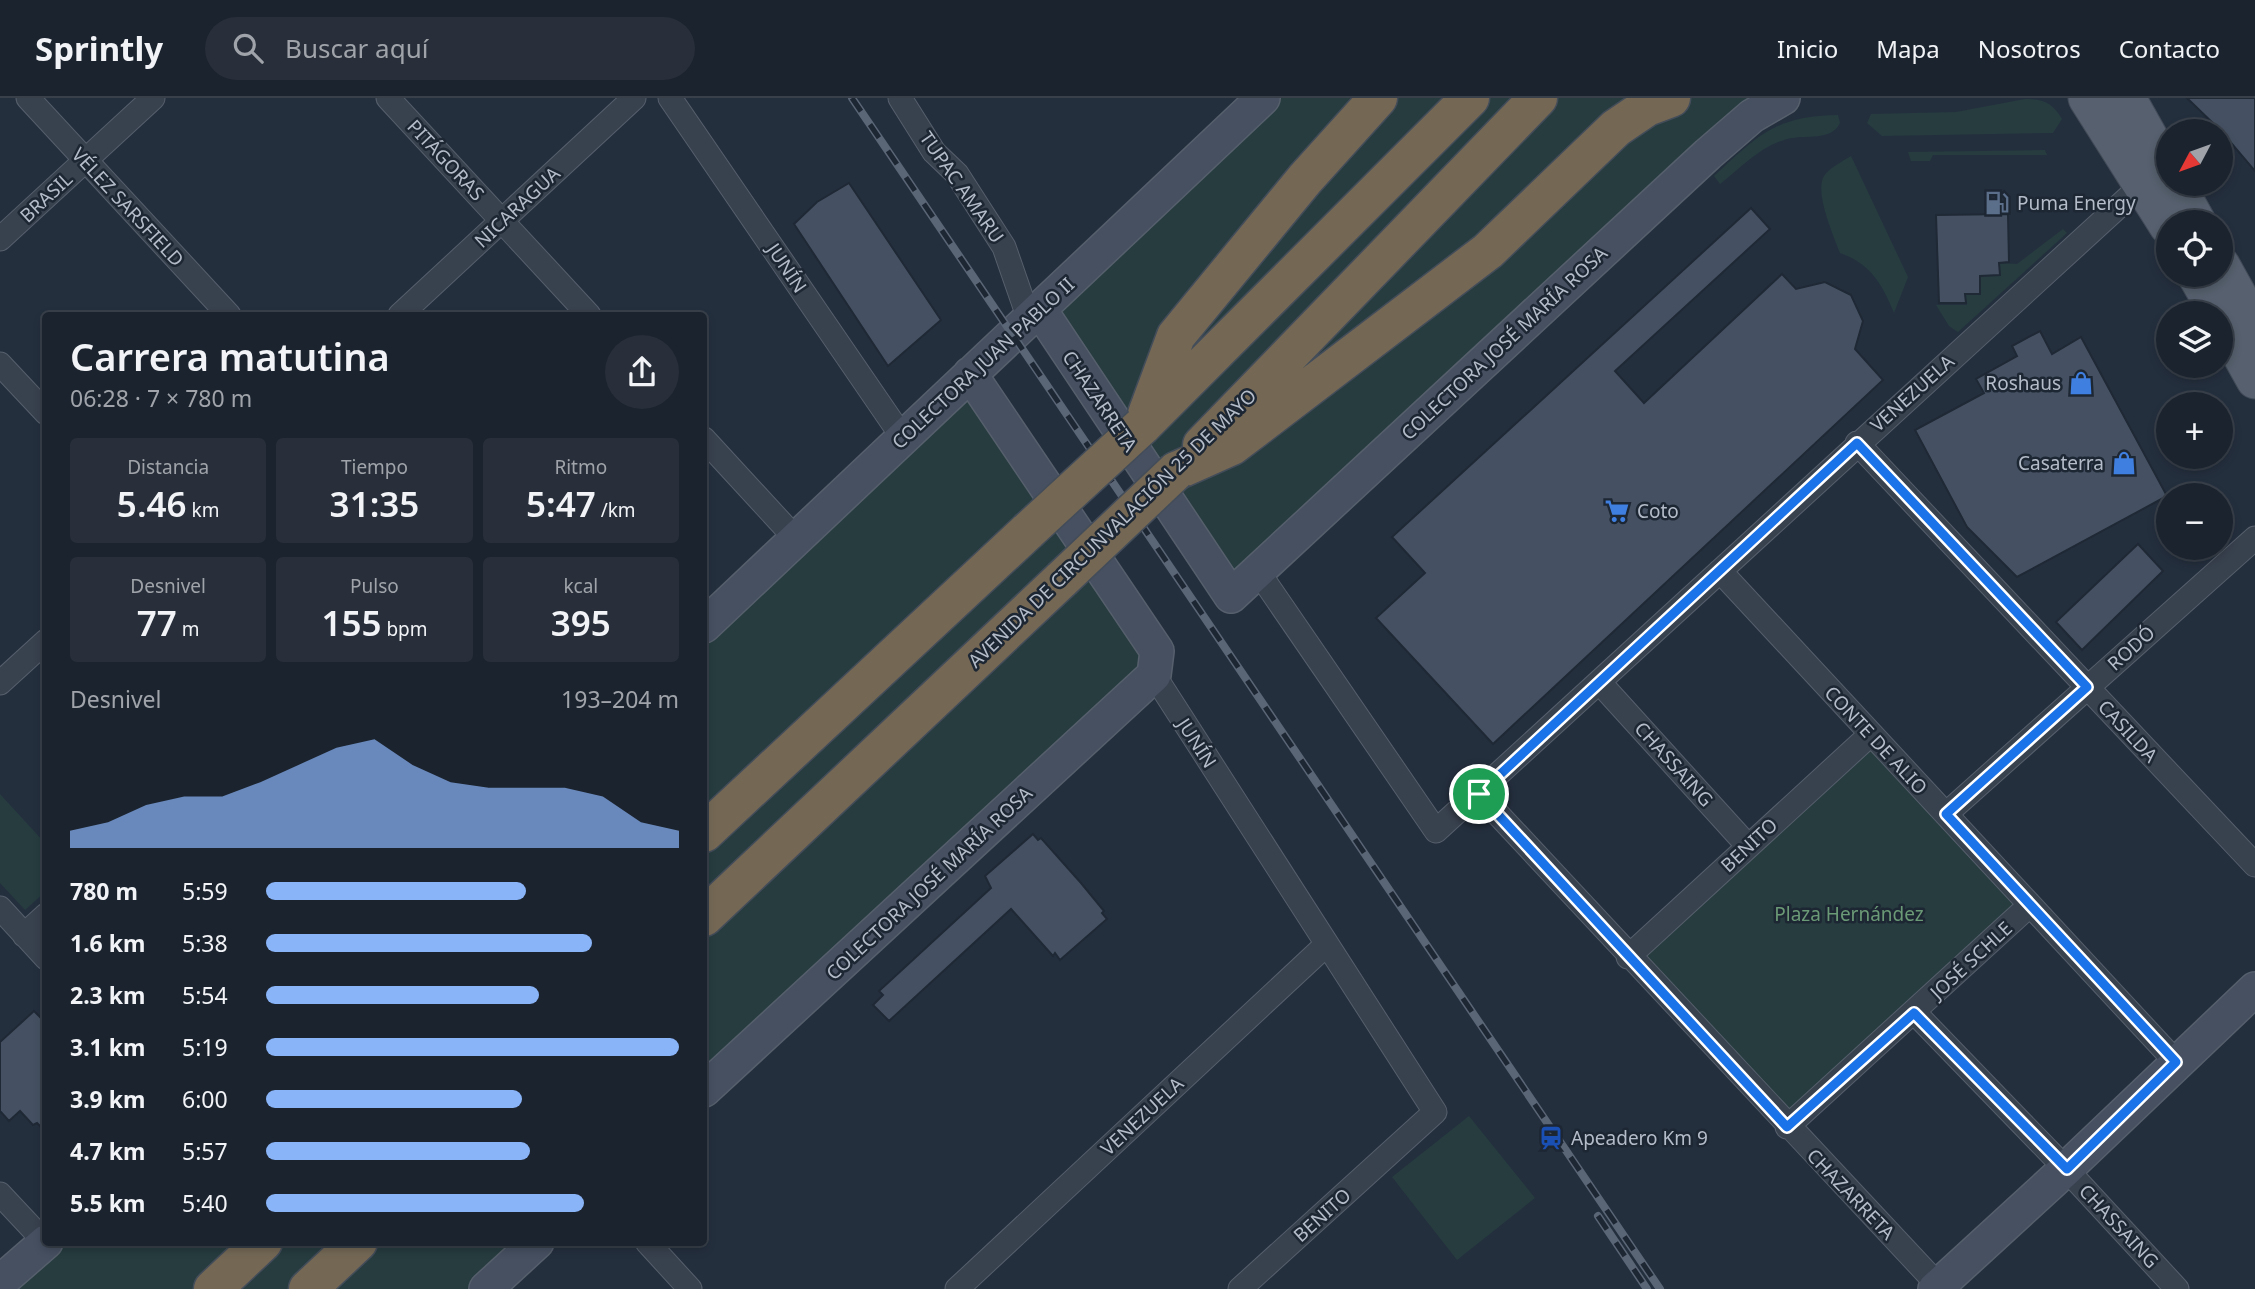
<!DOCTYPE html>
<html lang="es">
<head>
<meta charset="utf-8">
<style>
  :root { --surface:#1b232e; --page:#282f3a; --text:#f1f3f6; --muted:#a0a4aa; --line:#39404a; --accent:#8ab4f8 }
  body { margin:0; font-family:"Noto Sans",sans-serif; background:var(--page); color:var(--text); height:100vh; display:flex; flex-direction:column; font-size:26px; white-space:nowrap }
  * { box-sizing:border-box; margin:0 }
  p { font-size:23px; color:var(--muted) }
  .icon { flex:none; width:38px; height:38px; fill:none; stroke:currentColor; stroke-width:2; stroke-linecap:round; stroke-linejoin:round }
  .map { position:relative; flex:1; overflow:hidden }
  .details { position:absolute; left:42px; top:214px; width:665px; height:934px; display:flex; flex-direction:column; background:var(--surface); border-radius:7px; box-shadow:0 4px 10px #0003,0 0 0 2px var(--line) }
  .details>* { flex:none }
  .needle { width:46px; rotate:229deg }
  .controls { position:absolute; left:2156px; top:21px; display:grid; gap:14px }
  .controls a { display:grid; place-items:center; width:77px; height:77px; border-radius:50%; background:var(--surface); box-shadow:0 4px 10px #0003,0 0 0 2px var(--line); font-size:35px }
  .pin { position:absolute; display:grid; place-items:center; width:60px; height:60px; color:#fff; margin:-30px; border:4px solid #fff; border-radius:50%; box-shadow:0 2px 7px #0007 }
  .round { display:grid; place-items:center; flex:none; width:74px; height:74px; border-radius:37px; background:var(--page) }
  .head { display:flex; align-items:center; justify-content:space-between; height:119px; padding:0 28px }
  h1 { font-size:38px; font-weight:600; line-height:52px }
  .stats { display:grid; grid-template-columns:repeat(3,1fr); gap:10px; height:119px; padding:7px 28px }
  .stats div { display:grid; align-content:center; border-radius:7px; background:var(--page); text-align:center }
  .stats b { font-size:35px; font-weight:600 }
  .stats small { font-size:19px; font-weight:400 }
  .stats p { font-size:19px }
  .chart { height:196px; padding:14px 28px }
  .chart p { display:flex; justify-content:space-between }
  .chart svg { width:100%; height:126px; margin-top:7px; fill:var(--accent); opacity:.7 }
  ul { padding:0 28px; list-style:none; font-size:23px }
  li { display:grid; grid-template-columns:112px 84px 1fr; align-items:center; height:52px }
  li i { height:18px; border-radius:9px; background:var(--accent) }
  header { display:flex; align-items:center; gap:42px; box-sizing:border-box; height:98px; padding:0 35px; background:var(--surface); border-bottom:2px solid var(--line) }
  header strong { font-size:33px }
  nav { display:flex; gap:38px; margin-inline-start:auto; font-size:24px }
  .search { width:490px; height:63px; background:var(--page); display:flex; align-items:center; gap:18px; box-sizing:border-box; padding:0 24px; border-radius:38px; color:var(--muted); font-size:26px }
  .map>svg:first-child { display:block }
</style>
</head>
<body>
<header>
<strong>Sprintly</strong>
<div class="search"><svg class="icon" aria-label="search" viewBox="0 0 24 24"><circle cx="10" cy="10" r="6"/><path d="M15 15l6 6"/></svg>Buscar aquí</div>
<nav><a>Inicio</a><a>Mapa</a><a>Nosotros</a><a>Contacto</a></nav>
</header>
<div class="map">
<svg width="2255" height="1191" viewBox="0 0 2255 1191">
  <rect width="100%" height="100%" fill="#242f3e"/>
  <path fill="#263c3f" d="M1263 0H1783L1231 498 1040 212Z
    M2025 1C2043 1 2053 5 2062 21L2053 35 1882 38 1867 25 1871 16 1956 14Z
    M1838 17 1840 25C1831 44 1806 36 1787 41 1759 49 1742 69 1720 86L1714 78C1758 38 1774 18 1838 17Z
    M2045 52 2047 57H1933L1930 63H1911L1908 54Z
    M1851 58 1908 179 1894 215C1882 186 1871 166 1840 155 1834 139 1814 94 1824 78 1829 70 1843 63 1851 58Z
    M2063 131 2067 135 1958 234 1949 228 1936 207H1967L1965 196H1980V178L1999 177V165L2017 166Z
    M970 276 1157 553 704 992V528Z
    M1871 636 2030 807 1787 1029 1628 859Z
    M0 696 45 745V794L25 812 0 785Z
    M1469 1018 1535 1100 1457 1162 1392 1079Z
    M46 1144 537 1145 486 1191H0Z"/>
  <path fill="#455162" stroke="#1f2835" stroke-width="2" d="M2187 0H2255V73L2221 33Z
    M849 85 941 222 888 268 794 126 817 104Z
    M1751 110 1770 131 1615 273 1644 305 1782 176 1796 191 1825 184 1851 197 1863 223 1855 251 1883 282 1493 646 1376 520 1425 475 1392 439Z
    M2008 116 2009 164 1999 165 2000 177 1980 178V196H1965L1966 205H1939L1936 117Z
    M2040 233 2052 256 2081 239 2167 398 2017 479 1967 429 1915 332 1984 295 1976 281 2017 258 2012 248Z
    M2138 446 2163 473 2082 552 2056 524Z
    M1033 736 1038 742 1041 740 1081 785 1104 813 1102 815 1107 821 1060 862 1055 855 1053 858 1011 811 889 923 873 907 883 897 879 893 991 790 985 778Z
    M34 913 46 925V1034L37 1025 33 1027 20 1013 9 1023 0 1013V944Z"/>
  <g fill="none" stroke-linecap="round" stroke-linejoin="round">
    <g stroke="#565f6c" stroke-width="25">
      <path id="street" d="M28 0 229 217
        M388 0 589 217
        M670 0 903 340
        M900 0 934 54 957 76 1004 149 1029 221
        M0 141 153 0
        M400 217 634 0
        M0 266 46 315
        M704 341 797 442
        M1857 345 2255 767
        M1720 473 2176 964
        M1259 475 1436 733 2142 87
        M1154 577 1435 1014 1240 1191
        M0 585 46 543
        M1600 585 1748 748
        M1479 696 1939 1188
        M1946 716 2255 440
        M0 810 46 860
        M24 837 46 817
        M1628 859 1871 636
        M1915 915 2066 1071 2177 1191
        M1787 1029 2030 807
        M0 1096 45 1144
        M647 1144 690 1191
        M957 1191 1327 846"/>
    </g>
    <g stroke="#565f6c" stroke-width="36">
      <path id="secondary" d="M1040 212 1231 498 1708 56 1752 18 1783 0
        M704 528 1263 0
        M704 992 1154 577 1157 553 970 276
        M0 1184 46 1144
        M486 1191 537 1144
        M1935 1191 2066 1071 2255 891"/>
    </g>
    <g stroke="#414a57" stroke-width="39">
      <path id="primary" d="M2087 0 2168 128
        M2127 0 2168 73
        M2176 86 2197 124
        M2221 167 2255 228
        M2196 177 2218 215
        M2221 221 2255 282"/>
    </g>
    <g stroke="#434c59" stroke-width="41">
      <path id="highway" d="M1147 316 1176 238 1305 81 1378 0
        M1142 328 1470 0
        M1202 347 1538 0
        M1176 373 1232 348 1488 153 1616 30 1647 9 1671 0
        M704 735 1028 433
        M704 819 1062 481
        M213 1191 263 1144
        M308 1191 358 1144"/>
    </g>
    <use href="#street" stroke="#38414e" stroke-width="23"/>
    <use href="#secondary" stroke="#465061" stroke-width="33"/>
    <use href="#primary" stroke="#56606e" stroke-width="37"/>
    <use href="#highway" stroke="#746855" stroke-width="38"/>
    <g stroke="#5a6575" stroke-width="8">
      <path id="rail" d="M852 0 1660 1191
        M1598 1118 1647 1191"/>
    </g>
    <use href="#rail" stroke="#1d2633" stroke-width="5" stroke-dasharray="16" stroke-linecap="butt"/>
    <g stroke="#434c59" stroke-width="41" stroke-linecap="butt">
      <path id="highway-bridge" d="M1028 433 1142 328
        M1062 481 1176 373"/>
    </g>
    <use href="#highway-bridge" stroke="#746855" stroke-width="38"/>
  </g>
  <g fill="none" stroke-linecap="round" stroke-linejoin="round">
    <g stroke="#fff" stroke-width="14">
      <path id="route" d="M1857 345 2087 589 1946 716 2176 964 2067 1071 1914 915 1787 1029 1479 696Z"/>
    </g>
    <use href="#route" stroke="#1a73e8" stroke-width="9"/>
  </g>
  <defs>
    <g id="fuel-bare" transform="scale(1.89)"><path d="M-5.5-6h7V0h2V4h1.3V-2.5L3-4.5l.8-.8L6-3V5H2.5V1h-1V6h-7ZM-4.2-4.7v3.2H.2V-4.7Z" fill="#5c6f8a" stroke="#1d2633" stroke-width="2.5" paint-order="stroke"/></g>
    <g id="shop-bare" transform="scale(1.89)"><path d="M-5-2.5h2.3a2.7 3.5 0 0 1 5.4 0H5L5.5 6h-11ZM-1.5-2.5h3a1.5 2.3 0 0 0-3 0Z" fill="#3f7fe0" stroke="#1d2633" stroke-width="2.5" paint-order="stroke"/></g>
    <g id="supermarket-bare" transform="scale(1.89)"><path d="M-6-5.5h2.5l.6 2H6L4.5 2H-2.5L-4.4-4H-6ZM-1.5 3.2a1.3 1.3 0 1 0 .1 0ZM3 3.2a1.3 1.3 0 1 0 .1 0Z" fill="#3f7fe0" stroke="#1d2633" stroke-width="2.5" paint-order="stroke"/></g>
    <g id="station-bare" transform="scale(1.89)"><path d="M-3-6H3Q5-6 5-4V2Q5 4 3 4L4.5 6H3L1.5 4h-3L-3 6H-4.5L-3 4Q-5 4-5 2V-4Q-5-6-3-6ZM-3.5-4v3h7v-3ZM-3.5 1v1.5H-2V1ZM2 1v1.5H3.5V1Z" fill="#1a4fb4" stroke="#1d2633" stroke-width="2.5" paint-order="stroke"/></g>
  </defs>
  <g fill-rule="evenodd">
    <use href="#fuel-bare" x="1997" y="105"/>
    <use href="#shop-bare" x="2081" y="285"/>
    <use href="#shop-bare" x="2124" y="365"/>
    <use href="#supermarket-bare" x="1617" y="413"/>
    <use href="#station-bare" x="1551" y="1040"/>
  </g>
  <g text-anchor="middle" dominant-baseline="central" stroke-width="5" stroke-linejoin="round" paint-order="stroke">
    <g font-size="19" fill="#b4bcc9" stroke="#1d2633">
      <text transform="translate(446 62) rotate(47)">PITÁGORAS</text>
      <text transform="translate(962 89) rotate(55)">TUPAC AMARU</text>
      <text transform="translate(46 99) rotate(-43)">BRASIL</text>
      <text transform="translate(128 109) rotate(47)">VÉLEZ SARSFIELD</text>
      <text transform="translate(517 109) rotate(-43)">NICARAGUA</text>
      <text transform="translate(787 170) rotate(56)">JUNÍN</text>
      <text transform="translate(1504 245) rotate(-43)">COLECTORA JOSÉ MARÍA ROSA</text>
      <text transform="translate(983 265) rotate(-43)">COLECTORA JUAN PABLO II</text>
      <text transform="translate(1912 295) rotate(-42)">VENEZUELA</text>
      <text transform="translate(1100 303) rotate(56)">CHAZARRETA</text>
      <text transform="translate(1112 430) rotate(-44)">AVENIDA DE CIRCUNVALACIÓN 25 DE MAYO</text>
      <text transform="translate(2131 550) rotate(-42)">RODÓ</text>
      <text transform="translate(2128 633) rotate(47)">CASILDA</text>
      <text transform="translate(1876 642) rotate(47)">CONTE DE ALIO</text>
      <text transform="translate(1197 645) rotate(57)">JUNÍN</text>
      <text transform="translate(1674 666) rotate(48)">CHASSAING</text>
      <text transform="translate(1749 747) rotate(-43)">BENITO</text>
      <text transform="translate(929 785) rotate(-43)">COLECTORA JOSÉ MARÍA ROSA</text>
      <text transform="translate(1971 862) rotate(-43)">JOSÉ SCHLE</text>
      <text transform="translate(1142 1018) rotate(-43)">VENEZUELA</text>
      <text transform="translate(1851 1096) rotate(46)">CHAZARRETA</text>
      <text transform="translate(1322 1117) rotate(-42)">BENITO</text>
      <text transform="translate(2119 1128) rotate(47)">CHASSAING</text>
    </g>
    <g font-size="19" fill="#b4bcc9" stroke="#1d2633" text-anchor="start">
      <text x="2017" y="105">Puma Energy</text>
      <text x="2061" y="285" text-anchor="end">Roshaus</text>
      <text x="2104" y="365" text-anchor="end">Casaterra</text>
      <text x="1637" y="413">Coto</text>
      <text x="1571" y="1040">Apeadero Km 9</text>
    </g>
    <g font-size="19" fill="#6b9a76" stroke="#1d2633">
      <text x="1849" y="816">Plaza Hernández</text>
    </g>
  </g>
</svg>
<div class="controls">
<a><svg class="needle" viewBox="-14 -14 28 28"><path d="M0-13l5 13h-10z" fill="#e53935"/><path d="M0 13l5-13h-10z" fill="#a0a4aa"/></svg></a>
<a><svg class="icon" aria-label="locate" viewBox="0 0 24 24"><circle cx="12" cy="12" r="6"/><path d="M12 2v4M12 18v4M2 12h4M18 12h4"/></svg></a>
<a><svg class="icon" aria-label="layers" viewBox="0 0 24 24"><path d="M12 4l9 5-9 5-9-5zM3 14l9 5 9-5"/></svg></a>
<a>+</a>
<a>−</a>
</div>
<div class="pin" style="left:1479px;top:696px;background:#1e9e55"><svg class="icon" aria-label="arrive" viewBox="0 0 24 24"><path d="M6 21V4h12l-3 4 3 4H6"/></svg></div>
<section class="details">
<div class="head"><div><h1>Carrera matutina</h1><p>06:28 · 7 × 780 m</p></div><a class="round"><svg class="icon" aria-label="share" viewBox="0 0 24 24"><path d="M12 15V3M7 8l5-5 5 5M5 13v7h14v-7"/></svg></a></div>
<div class="stats">
<div><p>Distancia</p><b>5.46<small> km</small></b></div>
<div><p>Tiempo</p><b>31:35</b></div>
<div><p>Ritmo</p><b>5:47<small> /km</small></b></div>
</div>
<div class="stats">
<div><p>Desnivel</p><b>77<small> m</small></b></div>
<div><p>Pulso</p><b>155<small> bpm</small></b></div>
<div><p>kcal</p><b>395</b></div>
</div>
<div class="chart"><p><span>Desnivel</span>193–204 m</p>
<svg viewBox="0 0 160 44" preserveAspectRatio="none"><path d="M0 44V38L10 35L20 29L30 26L40 26L50 21L60 15L70 9L80 6L90 15L100 21L110 23L120 23L130 23L140 26L150 35L160 38V44z"/></svg>
</div>
<ul>
<li><b>780 m</b>5:59<i style="width:63%"></i></li>
<li><b>1.6 km</b>5:38<i style="width:79%"></i></li>
<li><b>2.3 km</b>5:54<i style="width:66%"></i></li>
<li><b>3.1 km</b>5:19<i style="width:100%"></i></li>
<li><b>3.9 km</b>6:00<i style="width:62%"></i></li>
<li><b>4.7 km</b>5:57<i style="width:64%"></i></li>
<li><b>5.5 km</b>5:40<i style="width:77%"></i></li>
</ul>
</section>
</div>
</body>
</html>
